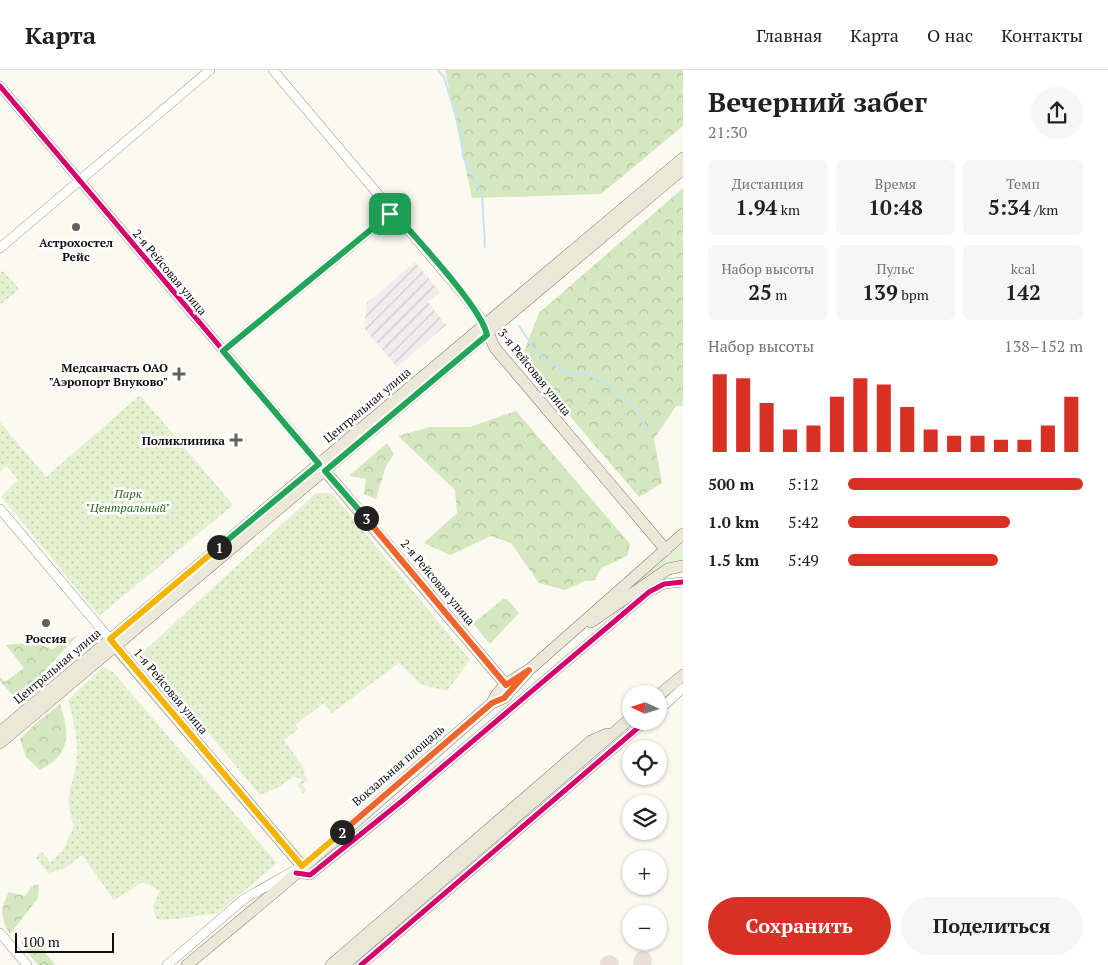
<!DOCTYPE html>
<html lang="ru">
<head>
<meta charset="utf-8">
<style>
  :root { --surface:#fff; --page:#f6f6f6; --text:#202124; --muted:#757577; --line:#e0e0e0; --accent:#d93025 }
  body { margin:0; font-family:"PT Serif",serif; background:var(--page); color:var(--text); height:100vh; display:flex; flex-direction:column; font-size:19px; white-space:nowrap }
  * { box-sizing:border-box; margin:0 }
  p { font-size:16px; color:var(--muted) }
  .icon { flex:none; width:28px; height:28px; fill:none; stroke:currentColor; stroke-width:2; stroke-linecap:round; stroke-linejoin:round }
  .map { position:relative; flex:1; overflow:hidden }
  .side { display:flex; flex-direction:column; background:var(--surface); width:425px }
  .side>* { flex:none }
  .needle { width:32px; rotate:274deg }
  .buttons { position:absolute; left:622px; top:615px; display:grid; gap:10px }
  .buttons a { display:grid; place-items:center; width:45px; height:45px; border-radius:50%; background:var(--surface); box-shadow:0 1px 4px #0004; font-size:25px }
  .scale { position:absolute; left:15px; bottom:12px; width:99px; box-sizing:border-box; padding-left:5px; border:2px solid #0d0d0d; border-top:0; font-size:14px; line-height:18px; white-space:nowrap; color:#0d0d0d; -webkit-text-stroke:4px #fff; paint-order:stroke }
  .pin { position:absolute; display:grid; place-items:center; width:42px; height:42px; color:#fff; margin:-21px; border-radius:10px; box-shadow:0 2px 8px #0006 }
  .km { position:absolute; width:25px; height:25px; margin:-12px; border-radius:50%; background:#222; color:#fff; font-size:14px; line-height:25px; text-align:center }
  .round { display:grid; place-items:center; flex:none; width:52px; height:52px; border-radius:26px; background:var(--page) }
  .summary { display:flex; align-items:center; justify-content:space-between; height:85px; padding:0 25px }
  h1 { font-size:28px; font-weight:800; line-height:38px }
  .figures { display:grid; grid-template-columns:repeat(3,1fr); gap:8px; height:85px; padding:5px 25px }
  .figures div { display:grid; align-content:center; border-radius:8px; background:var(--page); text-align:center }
  .figures b { font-size:21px; font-weight:800 }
  .figures small { font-size:14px; font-weight:400 }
  .figures p { font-size:14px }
  .chart { height:140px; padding:10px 25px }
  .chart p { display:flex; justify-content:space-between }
  .chart svg { width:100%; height:90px; margin-top:5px; stroke:var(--accent); stroke-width:6 }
  .button { display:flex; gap:10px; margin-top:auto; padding:10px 25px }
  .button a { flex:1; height:58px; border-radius:30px; background:var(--accent); color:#fff; font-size:20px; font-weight:800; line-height:58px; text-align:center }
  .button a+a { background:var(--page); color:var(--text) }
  ul { padding:0 25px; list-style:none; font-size:16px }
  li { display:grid; grid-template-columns:80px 60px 1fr; align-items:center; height:38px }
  li i { height:12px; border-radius:6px; background:var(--accent) }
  header { display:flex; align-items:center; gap:30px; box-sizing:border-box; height:70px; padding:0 25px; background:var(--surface); border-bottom:1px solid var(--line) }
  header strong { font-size:24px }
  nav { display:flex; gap:28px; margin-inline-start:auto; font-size:18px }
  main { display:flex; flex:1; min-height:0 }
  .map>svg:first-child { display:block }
</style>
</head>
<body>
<header>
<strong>Карта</strong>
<nav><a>Главная</a><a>Карта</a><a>О нас</a><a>Контакты</a></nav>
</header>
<main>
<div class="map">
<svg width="683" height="895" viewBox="0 0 683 895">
  <defs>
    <pattern id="industrial-furrows" width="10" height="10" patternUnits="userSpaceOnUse" patternTransform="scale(1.25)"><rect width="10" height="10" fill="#f2ecee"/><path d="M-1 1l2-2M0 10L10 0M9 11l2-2" fill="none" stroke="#cec9cb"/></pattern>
    <pattern id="forest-crowns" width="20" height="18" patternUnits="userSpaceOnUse" patternTransform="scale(1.25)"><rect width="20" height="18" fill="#d3e8be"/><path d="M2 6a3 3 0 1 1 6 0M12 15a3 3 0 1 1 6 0" fill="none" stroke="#b4c6a2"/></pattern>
    <pattern id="park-dots" width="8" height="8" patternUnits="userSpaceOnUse" patternTransform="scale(1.25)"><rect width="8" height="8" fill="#e3f1d0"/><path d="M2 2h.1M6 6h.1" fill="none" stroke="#c2cdb1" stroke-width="1.8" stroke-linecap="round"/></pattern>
  </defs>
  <rect width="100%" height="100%" fill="#fbf9f0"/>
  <path fill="url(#industrial-furrows)" d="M415 192 440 222 428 232 446 255 397 297 364 258 367 233Z"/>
  <path fill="#e3f1d0" d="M683 473V491L664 496 639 513 636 511Z"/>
  <path fill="url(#forest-crowns)" d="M445 0H683V56L601 124 472 128Z
    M683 118V336H676L654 369 662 413 639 427 521 289 539 243Z
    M516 341 630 474 627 486 601 498 595 510 585 511 565 520 539 513 511 473 491 466 450 485 424 473 457 443 455 420 398 366 430 357H470Z
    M387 373 394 384 386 396 376 429 364 424 366 409 349 406Z
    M503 529H507L519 543 490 574 471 551H476Z
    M78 565 17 630 0 611V607L5 612 24 598 6 575 33 572 52 579Z
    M60 634C70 664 71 684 40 700L26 687 20 669 33 656Z
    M39 814 38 828 10 864C0 847 0 839 9 822L25 826 32 816Z
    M32 865 55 895H38L23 877 22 872Z"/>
  <path fill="url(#park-dots)" d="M3 201 19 219 0 235V204Z
    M140 325 233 435 99 546 1 426 18 410 7 396 0 401V352L46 407Z
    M316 423H332L470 590 447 621 420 614 399 593 332 643 324 633 295 655 298 659 284 670 305 700 303 704 308 710 302 714 306 720 303 723 297 715 303 710 293 706 281 716 260 725 142 583Z
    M103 597 112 601 277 793 218 843 176 849 157 850 153 836 160 821 143 812 114 830 82 785 64 799 48 803 36 788 42 782 50 792 62 782 74 756C64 725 70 725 76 696 79 675 74 650 68 630Z"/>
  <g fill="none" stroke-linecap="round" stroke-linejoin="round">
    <path stroke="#c6e3f5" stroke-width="2" d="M438 0 444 7 461 63 463 87 482 124 485 177
      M519 256 538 284 567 303H585L605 313 636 338 647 360"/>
    <path stroke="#e9deda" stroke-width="18" d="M609 894 610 895
      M642 895 643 890"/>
    <g stroke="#94938f" stroke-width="10">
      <path id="minor" d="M273 0 465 227 485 254
        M0 16 319 394
        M0 178 210 0
        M223 281 393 142
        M0 439 114 574
        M659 640 683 618
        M296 803 310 805 320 797 402 731 649 522 664 514 683 512
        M0 863 27 895
        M167 895 244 829 295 800
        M361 895 646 651"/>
    </g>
    <g stroke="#81817c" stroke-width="12">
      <path id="major" d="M486 259 495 278 666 480
        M320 395 506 615
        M591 552 668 499 683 496
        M115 576 302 796
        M659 625 683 605
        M492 633C499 616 514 609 529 600L683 464
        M0 662 683 88
        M0 673 683 99
        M187 895 276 821 492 633 504 628 529 600
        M331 895 591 671 607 664
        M344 895 631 648"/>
    </g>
    <use href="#minor" stroke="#fefefd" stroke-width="9"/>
    <use href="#major" stroke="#ece8d8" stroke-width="11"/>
    <g stroke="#fff" stroke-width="8">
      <path id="cycleway" d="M0 16 319 394
        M296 803 310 805 320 797 402 731 649 522 664 514 683 512
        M361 895 646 651"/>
    </g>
    <use href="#cycleway" stroke="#d6006c" stroke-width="5"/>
  </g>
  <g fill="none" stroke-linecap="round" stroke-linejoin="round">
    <g stroke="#fff" stroke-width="10">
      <path id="split-1" d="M219 477 319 394 223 281 390 144"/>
    </g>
    <g stroke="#fff" stroke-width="10">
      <path id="split-2" d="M219 477 110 569 302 796 342 762"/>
    </g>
    <g stroke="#fff" stroke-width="10">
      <path id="split-3" d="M342 762 492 633 504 628 529 600 506 615 366 448"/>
    </g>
    <g stroke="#fff" stroke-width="10">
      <path id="split-4" d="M366 448 325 401 487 265C482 238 414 166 393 142L390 144"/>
    </g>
    <use href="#split-1" stroke="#22a559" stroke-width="6"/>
    <use href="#split-2" stroke="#f5b400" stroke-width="6"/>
    <use href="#split-3" stroke="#f0652b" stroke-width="6"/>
    <use href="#split-4" stroke="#22a559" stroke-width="6"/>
  </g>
  <g fill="#60605c" stroke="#fff" stroke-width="2">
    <circle cx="76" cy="157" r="5"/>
    <path d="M176.5 296.5h5v5h5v5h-5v5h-5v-5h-5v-5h5z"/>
    <path d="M233.5 362.5h5v5h5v5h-5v5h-5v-5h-5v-5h5z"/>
    <circle cx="46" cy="553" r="5"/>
  </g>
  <g text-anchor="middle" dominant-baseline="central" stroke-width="5" stroke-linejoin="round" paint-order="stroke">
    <g font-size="12" font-weight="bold" fill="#0d0d0d" stroke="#fff">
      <text x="76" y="172">Астрохостел<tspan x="76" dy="14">Рейс</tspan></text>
      <text x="168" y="297" text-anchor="end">Медсанчасть ОАО<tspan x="168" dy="14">"Аэропорт Внуково"</tspan></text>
      <text x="225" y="370" text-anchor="end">Поликлиника</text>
      <text x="46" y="568">Россия</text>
    </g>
    <g font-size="12" fill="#0d0d0d" stroke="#fff">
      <text transform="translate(170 202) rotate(50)">2-я Рейсовая улица</text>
      <text transform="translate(535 302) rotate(51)">3-я Рейсовая улица</text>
      <text transform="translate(367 335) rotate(-40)">Центральная улица</text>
      <text transform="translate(438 512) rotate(50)">2-я Рейсовая улица</text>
      <text transform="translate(57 596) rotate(-40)">Центральная улица</text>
      <text transform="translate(171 621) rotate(50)">1-я Рейсовая улица</text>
      <text transform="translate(398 695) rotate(-41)">Вокзальная площадь</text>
    </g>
    <g font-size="12" font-style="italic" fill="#29651c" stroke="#fff">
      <text x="128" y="423">Парк<tspan x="128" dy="14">"Центральный"</tspan></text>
    </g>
  </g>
</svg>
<div class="buttons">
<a><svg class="needle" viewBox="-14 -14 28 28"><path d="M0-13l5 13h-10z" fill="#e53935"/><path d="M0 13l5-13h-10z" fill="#757577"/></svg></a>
<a><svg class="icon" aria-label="locate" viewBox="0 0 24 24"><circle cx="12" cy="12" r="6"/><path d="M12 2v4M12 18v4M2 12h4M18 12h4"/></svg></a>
<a><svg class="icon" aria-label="layers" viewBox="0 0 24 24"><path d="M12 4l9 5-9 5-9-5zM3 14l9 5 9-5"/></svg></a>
<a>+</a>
<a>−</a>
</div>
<div class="scale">100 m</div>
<div class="pin" style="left:390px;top:144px;background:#1e9e55"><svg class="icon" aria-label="arrive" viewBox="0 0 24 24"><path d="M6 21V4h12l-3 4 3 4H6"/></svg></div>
<b class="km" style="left:219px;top:477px">1</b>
<b class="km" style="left:342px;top:762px">2</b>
<b class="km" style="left:366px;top:448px">3</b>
</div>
<section class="side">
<div class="summary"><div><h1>Вечерний забег</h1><p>21:30</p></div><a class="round"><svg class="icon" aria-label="share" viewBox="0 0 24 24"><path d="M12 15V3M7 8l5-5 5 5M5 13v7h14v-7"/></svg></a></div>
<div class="figures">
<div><p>Дистанция</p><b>1.94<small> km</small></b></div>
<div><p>Время</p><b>10:48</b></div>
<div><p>Темп</p><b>5:34<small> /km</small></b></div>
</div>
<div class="figures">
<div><p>Набор высоты</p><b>25<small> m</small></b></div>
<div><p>Пульс</p><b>139<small> bpm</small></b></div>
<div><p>kcal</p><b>142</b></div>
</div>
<div class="chart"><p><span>Набор высоты</span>138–152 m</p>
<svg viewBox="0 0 160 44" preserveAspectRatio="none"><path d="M5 44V6M15 44V8M25 44V20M35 44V33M45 44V31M55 44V17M65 44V8M75 44V11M85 44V22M95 44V33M105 44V36M115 44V36M125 44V38M135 44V38M145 44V31M155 44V17"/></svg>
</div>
<ul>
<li><b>500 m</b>5:12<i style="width:100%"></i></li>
<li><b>1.0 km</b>5:42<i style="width:69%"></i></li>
<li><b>1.5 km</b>5:49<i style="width:64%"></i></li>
</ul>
<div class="button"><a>Сохранить</a><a>Поделиться</a></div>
</section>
</main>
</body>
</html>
